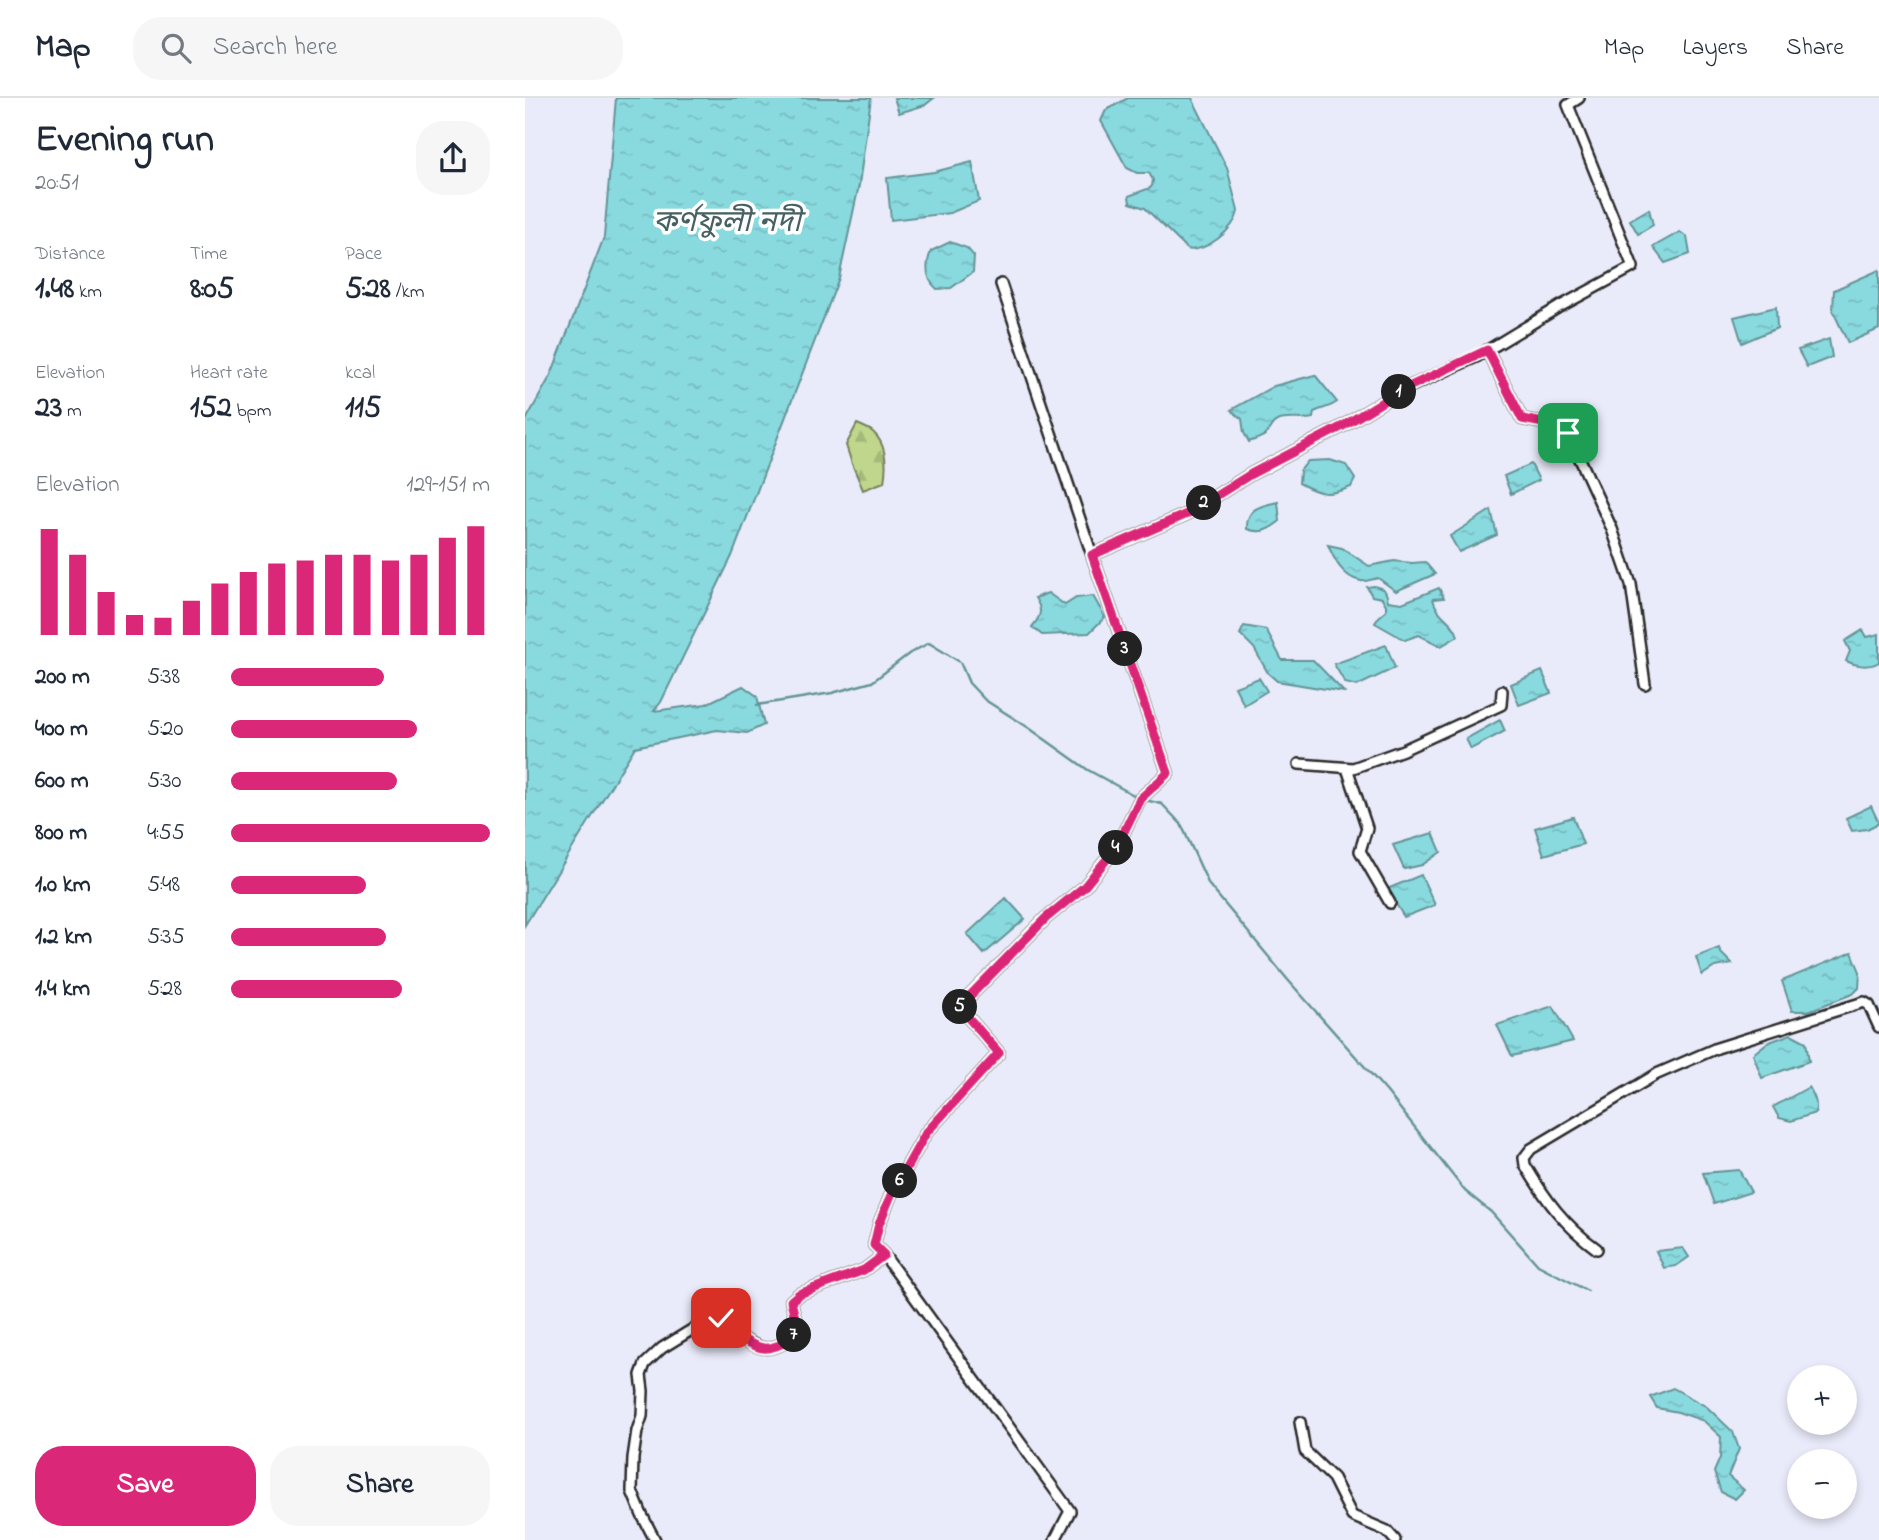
<!DOCTYPE html>
<html lang="en">
<head>
<meta charset="utf-8">
<style>
  :root { --surface:#fff; --page:#f6f6f7; --text:#1f2937; --muted:#747a83; --line:#e0e1e3; --accent:#db2777 }
  body { margin:0; font-family:"Indie Flower","Noto Sans Bengali",sans-serif; background:var(--page); color:var(--text); height:100vh; display:flex; flex-direction:column; font-size:26px; white-space:nowrap }
  * { box-sizing:border-box; margin:0 }
  p { font-size:23px; color:var(--muted) }
  .icon { flex:none; width:38px; height:38px; fill:none; stroke:currentColor; stroke-width:2; stroke-linecap:round; stroke-linejoin:round }
  .map { position:relative; flex:1; overflow:hidden }
  .side { display:flex; flex-direction:column; background:var(--surface); width:525px }
  .side>* { flex:none }
  .controls { position:absolute; left:1262px; top:1267px; display:grid; gap:14px }
  .controls a { display:grid; place-items:center; width:70px; height:70px; border-radius:50%; background:var(--surface); box-shadow:0 4px 10px #0003; font-size:35px }
  .pin { position:absolute; display:grid; place-items:center; width:60px; height:60px; color:#fff; margin:-30px; border-radius:14px; box-shadow:0 4px 10px #0006 }
  .km { position:absolute; width:35px; height:35px; margin:-18px; border-radius:50%; background:#222; color:#fff; font-size:19px; line-height:35px; text-align:center }
  .round { display:grid; place-items:center; flex:none; width:74px; height:74px; border-radius:28px; background:var(--page) }
  .summary { display:flex; align-items:center; justify-content:space-between; height:119px; padding:0 35px }
  h1 { font-size:38px; font-weight:700; line-height:52px }
  .stats { display:grid; grid-template-columns:repeat(3,1fr); gap:10px; height:119px; padding:7px 35px }
  .stats div { display:grid; align-content:center }
  .stats b { font-size:30px; font-weight:700 }
  .stats small { font-size:19px; font-weight:400 }
  .stats p { font-size:19px }
  .chart { height:196px; padding:14px 35px }
  .chart p { display:flex; justify-content:space-between }
  .chart svg { width:100%; height:126px; margin-top:7px; stroke:var(--accent); stroke-width:6 }
  .action { display:flex; gap:14px; margin-top:auto; padding:14px 35px }
  .action a { flex:1; height:80px; border-radius:28px; background:var(--accent); color:#fff; font-size:28px; font-weight:700; line-height:80px; text-align:center }
  .action a+a { background:var(--page); color:var(--text) }
  ul { padding:0 35px; list-style:none; font-size:23px }
  li { display:grid; grid-template-columns:112px 84px 1fr; align-items:center; height:52px }
  li i { height:18px; border-radius:9px; background:var(--accent) }
  header { display:flex; align-items:center; gap:42px; box-sizing:border-box; height:98px; padding:0 35px; background:var(--surface); border-bottom:2px solid var(--line) }
  header strong { font-size:33px }
  nav { display:flex; gap:38px; margin-inline-start:auto; font-size:24px }
  .search { width:490px; height:63px; background:var(--page); display:flex; align-items:center; gap:18px; box-sizing:border-box; padding:0 24px; border-radius:28px; color:var(--muted); font-size:26px }
  main { display:flex; flex:1; min-height:0 }
  .map>svg:first-child { display:block }
</style>
</head>
<body>
<header>
<strong>Map</strong>
<div class="search"><svg class="icon" aria-label="search" viewBox="0 0 24 24"><circle cx="10" cy="10" r="6"/><path d="M15 15l6 6"/></svg>Search here</div>
<nav><a>Map</a><a>Layers</a><a>Share</a></nav>
</header>
<main>
<section class="side">
<div class="summary"><div><h1>Evening run</h1><p>20:51</p></div><a class="round"><svg class="icon" aria-label="share" viewBox="0 0 24 24"><path d="M12 15V3M7 8l5-5 5 5M5 13v7h14v-7"/></svg></a></div>
<div class="stats">
<div><p>Distance</p><b>1.48<small> km</small></b></div>
<div><p>Time</p><b>8:05</b></div>
<div><p>Pace</p><b>5:28<small> /km</small></b></div>
</div>
<div class="stats">
<div><p>Elevation</p><b>23<small> m</small></b></div>
<div><p>Heart rate</p><b>152<small> bpm</small></b></div>
<div><p>kcal</p><b>115</b></div>
</div>
<div class="chart"><p><span>Elevation</span>129–151 m</p>
<svg viewBox="0 0 160 44" preserveAspectRatio="none"><path d="M5 44V7M15 44V16M25 44V29M35 44V37M45 44V38M55 44V32M65 44V26M75 44V22M85 44V19M95 44V18M105 44V16M115 44V16M125 44V18M135 44V16M145 44V10M155 44V6"/></svg>
</div>
<ul>
<li><b>200 m</b>5:38<i style="width:59%"></i></li>
<li><b>400 m</b>5:20<i style="width:72%"></i></li>
<li><b>600 m</b>5:30<i style="width:64%"></i></li>
<li><b>800 m</b>4:55<i style="width:100%"></i></li>
<li><b>1.0 km</b>5:48<i style="width:52%"></i></li>
<li><b>1.2 km</b>5:35<i style="width:60%"></i></li>
<li><b>1.4 km</b>5:28<i style="width:66%"></i></li>
</ul>
<div class="action"><a>Save</a><a>Share</a></div>
</section>
<div class="map">
<svg width="1354" height="1442" viewBox="0 0 1354 1442">
  <defs>
    <pattern id="forest-firs" width="22" height="20" patternUnits="userSpaceOnUse" patternTransform="scale(1.75)"><rect width="22" height="20" fill="#bfd68c"/><path d="M5 1l3.5 6h-7zM16 11l3.5 6h-7z" fill="#a4b879"/></pattern>
    <pattern id="water-ripples" width="26" height="14" patternUnits="userSpaceOnUse" patternTransform="scale(1.75)"><rect width="26" height="14" fill="#89dadf"/><path d="M2 4q2-2 4 0t4 0M15 11q2-2 4 0t4 0" fill="none" stroke="#76bbc0"/></pattern>
  </defs>
  <rect width="100%" height="100%" fill="#eaebfa"/>
  <filter id="ink" filterUnits="userSpaceOnUse"><feTurbulence type="fractalNoise" baseFrequency=".0143" numOctaves="2"/><feDisplacementMap in="SourceGraphic" scale="14" xChannelSelector="R" yChannelSelector="G"/><feConvolveMatrix kernelMatrix="1 2 1 2 8 2 1 2 1" color-interpolation-filters="sRGB"/></filter>
  <g filter="url(#ink)">
    <path fill="url(#forest-firs)" stroke="#75805c" stroke-width="2" d="M332 326C337 328 344 331 348 334 362 347 362 367 359 384L338 392 327 366 321 347Z"/>
    <path fill="url(#water-ripples)" stroke="#639497" stroke-width="2" d="M91 0H346L334 87 314 180 207 458 136 604 129 613 181 606 218 588 232 598 239 627 222 635 192 632 110 649 0 827V324L26 277 79 139Z
      M369 0H409L400 7 374 15Z
      M603 0H667L702 70 713 113C711 130 680 156 662 151L620 110 605 105 604 98 625 90 627 88 628 82 624 75H612L602 70 576 23 581 12Z
      M447 64 454 103 425 115 366 122 362 80 409 74Z
      M1124 111 1128 127 1113 136 1105 122Z
      M1155 134 1162 139 1165 156 1140 165 1128 149Z
      M425 144 442 150 449 158 448 174 426 190 412 191C400 181 401 166 406 153Z
      M1354 172V231L1323 245 1308 213 1309 192Z
      M1251 209 1252 230 1217 245 1209 219Z
      M1304 241 1307 259 1282 269 1273 252Z
      M790 277 812 304C806 309 797 310 789 314L788 320C776 323 764 318 752 323 745 326 746 331 741 336 737 340 729 342 724 344L719 335 717 321 706 312 749 288Z
      M805 362 821 367 830 381 826 389C803 398 796 397 774 385L775 373 783 363Z
      M1006 366 1014 382 986 396 979 378Z
      M753 404 755 423C744 432 736 436 722 431 721 410 735 408 753 404Z
      M966 412 972 437 934 454 925 438Z
      M803 447 817 450 844 468 869 463 887 465 900 464 910 476 871 493 853 480C848 481 840 484 836 483 818 480 809 461 803 447Z
      M849 488C860 491 861 492 863 503L877 505 914 490 919 500 908 501C912 519 928 521 933 538L916 548 894 537 880 542 850 525 854 519 861 513V507L857 500 847 498 842 489Z
      M523 495 540 507 551 500 568 498 580 519 564 535 517 537 507 529C516 518 518 512 510 500Z
      M719 528 741 532 757 562H788L819 594 752 583 743 575 729 550 715 536Z
      M1338 532 1342 539 1354 536V564C1344 570 1331 568 1321 563L1325 553 1320 543Z
      M861 547 870 570 832 588 820 585 809 566Z
      M1017 573 1026 595 994 607 986 586Z
      M734 580 742 593 719 607 710 589Z
      M975 622 980 633 946 651 941 641Z
      M1346 708 1354 725 1342 731 1327 733 1321 720Z
      M1048 719 1058 746 1019 757 1010 730Z
      M908 735 916 754 897 767 879 771 868 747Z
      M896 777 910 807 879 819 862 791Z
      M481 800 500 821 459 856 442 836Z
      M1194 850 1196 855 1207 866 1190 869 1177 877 1171 859Z
      M1327 854 1335 874 1334 890 1328 896 1283 913H1267L1257 883Z
      M1028 908 1048 943 987 958 972 927Z
      M1266 936 1281 944 1284 963 1237 980 1228 956 1242 945Z
      M1284 989C1289 998 1293 1005 1290 1015L1266 1023 1254 1020 1248 1009Z
      M1214 1072 1226 1094 1189 1106 1178 1075Z
      M1158 1150 1164 1159 1151 1168 1139 1170 1131 1153Z
      M1148 1290 1182 1309 1208 1334 1214 1351 1203 1378 1219 1392 1210 1401 1196 1394 1189 1374 1195 1360 1196 1339 1179 1323 1153 1314 1132 1310 1125 1299Z"/>
    <g fill="none" stroke-linecap="round" stroke-linejoin="round">
      <path stroke="#639497" stroke-width="2.5" d="M232 607 307 595 347 584 385 555 404 545 435 564 444 585 460 602 504 630 563 672 614 700
        M620 702 637 706 656 726 684 787 763 882 862 994 940 1093 966 1114 1013 1167 1063 1193"/>
      <g stroke="#2b2b2b" stroke-width="14">
        <path id="minor" d="M476 186 567 457 643 675 615 701 591 750 559 789 521 820 434 909 474 955 401 1035 366 1097 354 1126 349 1147 359 1157 545 1413 530 1442
          M962 252 997 321 1024 326 1043 335 1087 431 1106 486 1120 586
          M567 457 662 416 726 376 818 328 875 293 953 258 1034 209 1108 169 1043 7 1054 0
          M774 666 828 670 878 652 976 607 977 593
          M822 670 842 730 835 753 865 805
          M1072 1151C1040 1128 1020 1101 1000 1067L999 1060 1006 1051 1132 976 1192 950 1339 904 1344 907 1354 929
          M775 1324 780 1353 808 1380 827 1418 862 1433 870 1442
          M130 1442 117 1417 107 1393 108 1360 112 1333 117 1318 118 1293 116 1277 120 1266 137 1250 181 1223 196 1220 209 1228 210 1236C236 1252 241 1256 268 1240L271 1224 266 1203 274 1196 339 1172 359 1157"/>
      </g>
      <use href="#minor" stroke="#fff" stroke-width="9"/>
    </g>
  </g>
  <g fill="none" stroke-linecap="round" stroke-linejoin="round" filter="url(#ink)">
    <g stroke="#fff" stroke-width="14">
      <path id="route" d="M196 1220 209 1228 210 1236C235 1252 241 1256 268 1240L271 1224 266 1203 274 1196 339 1172 359 1157 349 1147 354 1126 366 1097 401 1035 474 955 434 909 521 820 559 789 591 750 615 701 643 675 567 457 662 416 726 376 818 328 875 293 962 252 997 321 1024 326 1043 335"/>
    </g>
    <use href="#route" stroke="#db2777" stroke-width="9"/>
  </g>
  <g text-anchor="middle" dominant-baseline="central" stroke-width="7" stroke-linejoin="round" paint-order="stroke">
    <g font-size="30" font-style="italic" fill="#476061" stroke="#fff">
      <text x="202" y="126">কর্ণফুলী নদী</text>
    </g>
  </g>
</svg>
<div class="controls">
<a>+</a>
<a>−</a>
</div>
<div class="pin" style="left:1043px;top:335px;background:#1e9e55"><svg class="icon" aria-label="arrive" viewBox="0 0 24 24"><path d="M6 21V4h12l-3 4 3 4H6"/></svg></div>
<div class="pin" style="left:196px;top:1220px;background:#d93025"><svg class="icon" aria-label="check" viewBox="0 0 24 24"><path d="M5 12l5 5 9-10"/></svg></div>
<b class="km" style="left:874px;top:294px">1</b>
<b class="km" style="left:679px;top:405px">2</b>
<b class="km" style="left:600px;top:551px">3</b>
<b class="km" style="left:591px;top:750px">4</b>
<b class="km" style="left:435px;top:909px">5</b>
<b class="km" style="left:375px;top:1083px">6</b>
<b class="km" style="left:269px;top:1237px">7</b>
</div>
</main>
</body>
</html>
